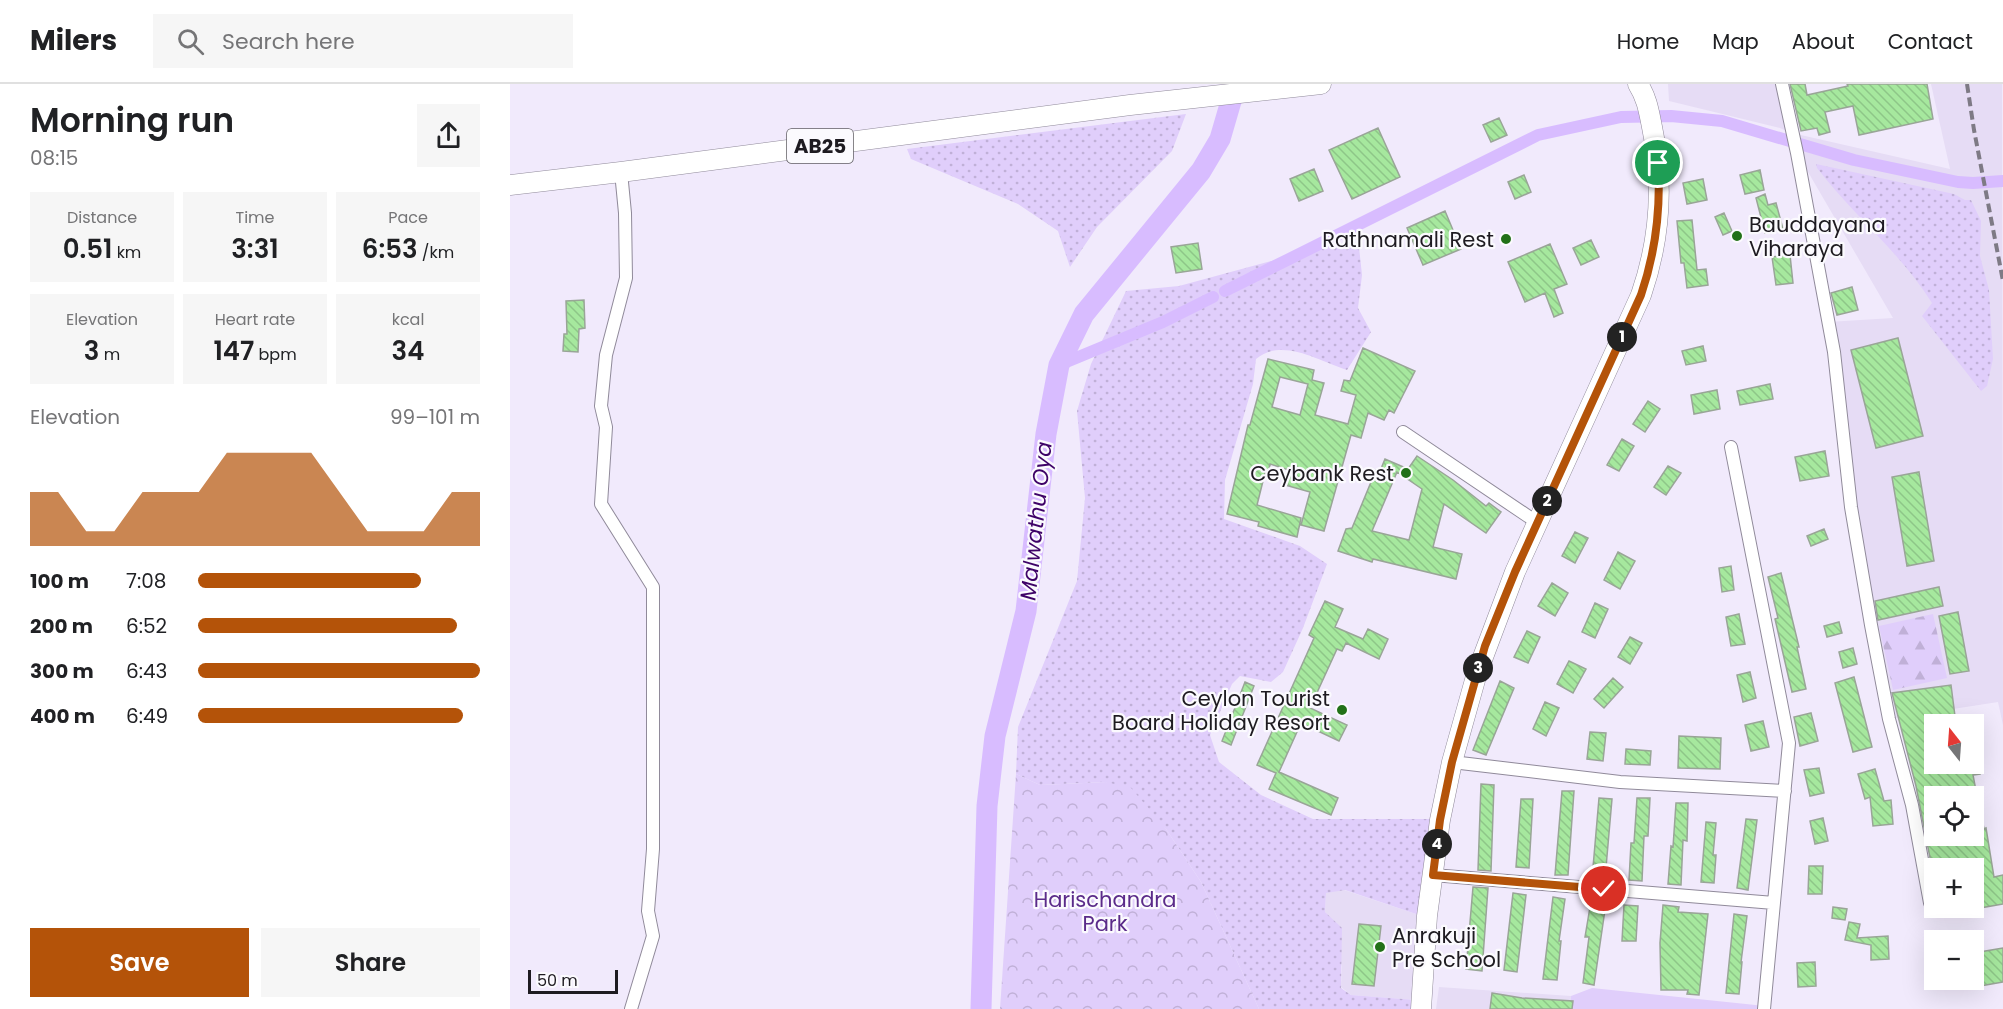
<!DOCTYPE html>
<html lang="en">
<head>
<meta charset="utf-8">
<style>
  :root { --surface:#fff; --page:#f6f6f6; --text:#202124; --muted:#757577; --line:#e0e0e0; --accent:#b45309 }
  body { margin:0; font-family:Poppins,sans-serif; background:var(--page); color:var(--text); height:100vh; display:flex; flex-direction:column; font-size:22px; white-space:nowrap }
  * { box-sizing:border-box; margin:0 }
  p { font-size:20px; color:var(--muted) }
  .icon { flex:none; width:33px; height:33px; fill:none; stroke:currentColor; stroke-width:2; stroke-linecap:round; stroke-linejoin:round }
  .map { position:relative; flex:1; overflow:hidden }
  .drawer { display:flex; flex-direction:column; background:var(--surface); width:510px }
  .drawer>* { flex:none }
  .needle { width:39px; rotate:343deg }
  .tools { position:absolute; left:1414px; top:630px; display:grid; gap:12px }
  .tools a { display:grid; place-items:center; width:60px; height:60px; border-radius:0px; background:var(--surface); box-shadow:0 6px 24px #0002; font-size:30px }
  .scale { position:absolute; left:18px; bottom:15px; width:90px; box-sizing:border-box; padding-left:6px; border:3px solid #1e1b21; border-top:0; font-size:16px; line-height:21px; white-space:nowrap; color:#1e1b21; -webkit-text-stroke:4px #fbfafe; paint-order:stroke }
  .pin { position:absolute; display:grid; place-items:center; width:51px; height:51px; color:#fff; margin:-26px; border:3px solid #fff; border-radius:50%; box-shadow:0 2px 6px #0007 }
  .km { position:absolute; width:30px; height:30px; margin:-15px; border-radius:50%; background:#222; color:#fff; font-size:16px; line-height:30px; text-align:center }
  .round { display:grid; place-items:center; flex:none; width:63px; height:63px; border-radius:0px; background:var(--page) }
  .headline { display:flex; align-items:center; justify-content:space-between; height:102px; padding:0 30px }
  h1 { font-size:33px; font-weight:600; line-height:45px }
  .stats { display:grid; grid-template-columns:repeat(3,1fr); gap:9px; height:102px; padding:6px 30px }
  .stats div { display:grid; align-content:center; border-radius:0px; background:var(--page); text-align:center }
  .stats b { font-size:26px; font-weight:600 }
  .stats small { font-size:16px; font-weight:400 }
  .stats p { font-size:16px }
  .chart { height:168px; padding:12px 30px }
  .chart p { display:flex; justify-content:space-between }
  .chart svg { width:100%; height:108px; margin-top:6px; fill:var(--accent); opacity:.7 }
  .primary-button { display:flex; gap:12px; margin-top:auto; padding:12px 30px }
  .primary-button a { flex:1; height:69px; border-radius:0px; background:var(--accent); color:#fff; font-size:24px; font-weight:600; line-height:69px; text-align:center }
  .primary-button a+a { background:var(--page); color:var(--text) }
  ul { padding:0 30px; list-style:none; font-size:20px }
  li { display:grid; grid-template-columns:96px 72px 1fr; align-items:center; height:45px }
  li i { height:15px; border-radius:8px; background:var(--accent) }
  header { display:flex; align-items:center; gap:36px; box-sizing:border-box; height:84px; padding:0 30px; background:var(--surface); border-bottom:2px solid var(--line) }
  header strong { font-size:28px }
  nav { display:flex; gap:33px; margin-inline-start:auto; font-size:21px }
  .search { width:420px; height:54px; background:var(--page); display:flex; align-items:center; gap:15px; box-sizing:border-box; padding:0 21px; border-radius:0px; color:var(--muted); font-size:22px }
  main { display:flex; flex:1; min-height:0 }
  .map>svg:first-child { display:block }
</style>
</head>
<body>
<header>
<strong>Milers</strong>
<div class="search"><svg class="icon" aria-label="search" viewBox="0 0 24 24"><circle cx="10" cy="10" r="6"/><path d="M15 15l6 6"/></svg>Search here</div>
<nav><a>Home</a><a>Map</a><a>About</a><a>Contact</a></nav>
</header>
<main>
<section class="drawer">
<div class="headline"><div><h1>Morning run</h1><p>08:15</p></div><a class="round"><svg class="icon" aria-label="share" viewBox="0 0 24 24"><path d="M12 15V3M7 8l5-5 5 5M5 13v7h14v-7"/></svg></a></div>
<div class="stats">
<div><p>Distance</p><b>0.51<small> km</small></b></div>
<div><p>Time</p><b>3:31</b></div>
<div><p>Pace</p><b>6:53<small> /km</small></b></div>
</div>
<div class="stats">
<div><p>Elevation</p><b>3<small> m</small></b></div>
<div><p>Heart rate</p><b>147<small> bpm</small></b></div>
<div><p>kcal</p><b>34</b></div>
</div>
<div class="chart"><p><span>Elevation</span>99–101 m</p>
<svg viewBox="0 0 160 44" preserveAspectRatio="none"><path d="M0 44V22L10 22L20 38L30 38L40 22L50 22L60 22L70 6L80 6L90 6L100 6L110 22L120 38L130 38L140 38L150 22L160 22V44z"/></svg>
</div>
<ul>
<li><b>100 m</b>7:08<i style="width:79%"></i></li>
<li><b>200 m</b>6:52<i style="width:92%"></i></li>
<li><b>300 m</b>6:43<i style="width:100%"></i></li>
<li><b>400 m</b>6:49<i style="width:94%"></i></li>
</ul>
<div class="primary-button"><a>Save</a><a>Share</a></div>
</section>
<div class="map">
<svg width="1493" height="925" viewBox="0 0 1493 925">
  <defs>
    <pattern id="grass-dots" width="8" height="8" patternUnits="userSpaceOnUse" patternTransform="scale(1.5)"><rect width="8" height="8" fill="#e0cefb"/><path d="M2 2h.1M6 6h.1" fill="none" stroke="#c0b0d7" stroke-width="1.8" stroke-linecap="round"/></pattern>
    <pattern id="forest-firs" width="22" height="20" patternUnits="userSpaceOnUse" patternTransform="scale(1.5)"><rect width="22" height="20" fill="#e0cefb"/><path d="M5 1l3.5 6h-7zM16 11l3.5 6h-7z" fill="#c0b0d7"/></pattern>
    <pattern id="park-crowns" width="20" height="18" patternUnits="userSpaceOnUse" patternTransform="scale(1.5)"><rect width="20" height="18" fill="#e0cefb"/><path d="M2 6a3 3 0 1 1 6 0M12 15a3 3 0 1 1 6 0" fill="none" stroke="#c0b0d7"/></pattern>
    <pattern id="building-back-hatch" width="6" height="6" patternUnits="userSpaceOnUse" patternTransform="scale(1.5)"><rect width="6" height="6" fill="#a6e89e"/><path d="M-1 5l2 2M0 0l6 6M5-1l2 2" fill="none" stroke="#8ec688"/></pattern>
  </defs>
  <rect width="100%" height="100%" fill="#f1eafc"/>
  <path fill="#e6dcf5" d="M1158 0H1268L1282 49 1440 85 1421 0H1492L1493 641 1488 618 1379 635 1318 238 1383 234 1287 69 1281 49 1270 44 1159 17Z
    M834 806 909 831 906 916 841 911 831 903 832 882 821 835 815 828 816 808Z
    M929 903 1061 912 1060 925H926Z"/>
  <path fill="url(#grass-dots)" d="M676 30 662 67 587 143 560 183 548 147 508 120 401 75 397 65Z
    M1306 80 1444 110 1455 116H1461L1471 137 1470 172 1479 206 1483 275 1477 302 1471 307 1412 232 1422 219C1391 169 1343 131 1307 84Z
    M828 159 849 163 852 191 848 224 861 248 837 286C809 277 772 253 746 275L743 300 715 396 714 435 790 462 817 480 793 544 773 588 761 598 730 592 722 600 700 651 709 678 751 711 803 735H923L913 786 909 831 835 806 816 809 815 828 832 844 831 904 841 911 906 916 905 925H749L691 798 656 745 596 698 530 701 506 690 508 643 567 497 575 414 567 327 581 280 616 207 669 202Z"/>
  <path fill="url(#forest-firs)" d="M1423 530 1437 594 1383 606 1369 542Z"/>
  <path fill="url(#park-crowns)" d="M506 690 530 701 596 698 621 704 656 745 691 798 749 925H490Z"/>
  <path fill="#e0cefb" d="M1082 904 1255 922 1254 925H1060L1061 912Z"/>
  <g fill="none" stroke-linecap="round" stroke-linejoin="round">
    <path stroke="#d8bcff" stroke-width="12" d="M715 207 1028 51 1111 33 1161 32 1212 37 1344 76 1448 98 1463 99 1493 97
      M549 281 653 238 703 213"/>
    <path stroke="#d8bcff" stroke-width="21" d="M471 925 477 722 485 652 516 527 536 350 549 281 574 230 691 87 710 55 726 0"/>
  </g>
  <path fill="url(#building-back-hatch)" stroke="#99a597" stroke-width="1.5" fill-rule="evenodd" d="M1280 0H1295L1297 11 1338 2 1337 0H1417L1423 35 1349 51 1343 22 1315 28 1320 48 1309 51 1307 44 1291 47Z
    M989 34 997 51 981 58 973 41Z
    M868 44 890 93 842 115 819 66Z
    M804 85 813 107 789 117 780 95Z
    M1250 86 1254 106 1235 110 1230 91Z
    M1014 91 1021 108 1005 115 998 98Z
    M1193 95 1197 116 1177 120 1173 99Z
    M1255 110 1258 121 1266 119 1273 145 1255 149 1246 114Z
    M935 127 951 165 913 181 897 144Z
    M1214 129 1222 147 1213 151 1205 133Z
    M1182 136 1187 186 1196 185 1198 201 1177 204 1174 179H1171L1167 137Z
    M1081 156 1089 173 1071 181 1063 164Z
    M688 159 692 185 666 189 661 163Z
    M1040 160 1057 200 1044 205 1053 229 1044 233 1035 209 1015 218 998 178Z
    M1280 171 1283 199 1266 201 1262 173Z
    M1342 203 1348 226 1327 231 1321 209Z
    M74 216 75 244 69 245 68 268 53 267 54 250H57L56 217Z
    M1388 254 1413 352 1366 364 1341 266Z
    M1193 262 1196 277 1176 281 1172 267Z
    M853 264 905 287 884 329 879 326 874 336 858 329 851 354 841 351 814 447 791 441 800 408 775 401 779 386 760 380 758 390 755 389 747 421 791 434 787 453 748 442 749 438 717 430 738 341H740L758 275 804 286 802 296 814 299 805 331 838 340 846 311 831 307 834 296 840 297ZM770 293 798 300 790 331 762 323Z
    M1260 300 1263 315 1230 321 1227 307Z
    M1207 306 1210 325 1184 330 1181 311Z
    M1138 317 1150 325 1135 348 1123 340Z
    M1112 355 1124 362 1109 387 1097 381Z
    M1315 367 1319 392 1290 397 1285 373Z
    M907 372 943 396 976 422 979 419 991 428 976 449 934 420 923 463 952 470 946 495 863 475 862 478 828 467 836 445 842 444 866 386 870 387 875 375 898 385ZM887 388 912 405 899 456 862 447Z
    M1158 382 1171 389 1156 411 1144 403Z
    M1409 388 1424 477 1397 482 1382 393Z
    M1314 445 1318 455 1301 462 1297 452Z
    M1065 448 1078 454 1065 479 1052 472Z
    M1108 468 1125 477 1110 505 1094 496Z
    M1221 482 1224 506 1212 508 1209 484Z
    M1271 489 1289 563H1287L1296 605 1282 608 1265 535 1268 534 1258 493Z
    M1042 499 1058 509 1045 532 1028 522Z
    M1429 503 1433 522 1368 536 1365 517Z
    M815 517 833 525 825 543 853 555 858 545 878 555 869 575 836 559 832 567 827 565 800 624 837 641 829 657 791 639 769 688 828 714 821 731 759 705 766 689 747 681 804 554 799 551Z
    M1085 519 1098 525 1085 554 1072 548Z
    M1448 528 1459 587 1440 590 1429 532Z
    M1229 530 1235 560 1221 562 1216 533Z
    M1329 538 1332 549 1317 553 1314 542Z
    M1017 547 1030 553 1018 579 1004 573Z
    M1120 553 1132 559 1120 580 1108 573Z
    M1343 564 1347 580 1333 584 1329 568Z
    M1059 577 1076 585 1063 609 1047 600Z
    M1240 588 1246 614 1233 618 1227 591Z
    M1344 593 1362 663 1343 668 1325 599Z
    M1103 594 1113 603 1094 624 1084 615Z
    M990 597 1004 604 976 671 963 666Z
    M735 598 744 602 721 661 712 657Z
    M1441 601 1446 640H1425V680H1468L1470 690 1463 691 1467 712H1425V753L1464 752V720H1469L1474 745 1476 744 1484 793 1493 791V820L1464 825V780L1439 784H1422L1406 702 1382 609Z
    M1035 618 1049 624 1036 652 1023 645Z
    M1301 629 1308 657 1290 662 1284 633Z
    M1253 637 1259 663 1241 667 1235 641Z
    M1080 648 1096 649 1093 677 1077 675Z
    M1169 652 1211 654 1210 685 1168 684Z
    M1116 665 1141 667 1140 681 1115 680Z
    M1309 684 1314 709 1300 712 1294 686Z
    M1365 685 1374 717 1381 716 1383 740 1363 742 1360 713 1355 715 1348 690Z
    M971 700 984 701 981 787 968 786Z
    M1052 707H1064L1058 791H1045Z
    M1089 714 1102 715 1095 795H1082Z
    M1127 714H1140L1138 752H1134L1132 797 1119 796 1121 759H1124Z
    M1011 715H1023L1019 784 1006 783Z
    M1166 719H1178L1177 757 1173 756 1171 801 1158 800 1161 762 1163 763Z
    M1313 734 1318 757 1305 760 1300 737Z
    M1236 735 1247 736 1238 806 1227 804Z
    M1196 738 1206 739 1203 771H1206L1204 799 1191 798Z
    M1299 782H1313L1312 810H1298Z
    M963 803 978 804 972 887 956 885Z
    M1003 809 1016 811 1007 888 994 886Z
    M1043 813 1055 815 1049 857H1051L1047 896 1033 895Z
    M1081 817 1096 819 1084 901 1073 899 1079 853H1075Z
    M1114 821 1128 822 1126 857H1112Z
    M1153 821 1169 823 1168 828 1198 830 1189 911 1177 910 1178 906H1151L1150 859Z
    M1323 823 1337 825 1335 836 1322 834Z
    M1224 830 1237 832 1231 878H1232L1229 910 1216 909Z
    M1339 838 1350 840 1347 854 1378 852 1379 875 1361 876V861L1335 856Z
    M849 840 871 842 864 902 842 900Z
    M1493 864V898L1464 903V869Z
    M1305 878 1306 902 1288 903 1287 879Z
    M982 909 1012 914 1063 917 1062 925H980Z"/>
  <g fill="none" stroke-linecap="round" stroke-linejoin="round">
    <g stroke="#908a9a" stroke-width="14">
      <path id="street" d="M1272 0 1287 69 1324 268 1341 423 1361 541 1379 635 1402 721 1420 819
        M111 88 115 129 116 194 96 271 91 322 96 343 91 420 143 503V765L138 827 143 852 121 925
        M893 348 1028 439
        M1221 363 1279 659 1254 925
        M942 678 1110 698 1275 707
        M923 791 1264 819"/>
    </g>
    <g stroke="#908a9a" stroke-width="21">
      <path id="primary" d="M0 101 111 88 620 21 811 0
        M911 925 917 832 930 736 942 678 967 589 1005 488 1131 211C1150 156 1154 100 1142 43 1139 28 1137 14 1128 0"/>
    </g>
    <use href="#street" stroke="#fff" stroke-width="12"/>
    <use href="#primary" stroke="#fff" stroke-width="20"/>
    <path stroke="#7e7a85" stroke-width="4" stroke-dasharray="9 4.5" stroke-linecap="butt" d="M1457 0 1464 46 1493 197"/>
  </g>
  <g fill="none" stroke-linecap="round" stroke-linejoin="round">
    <g stroke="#fff" stroke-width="12">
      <path id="route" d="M1094 805 923 791 930 736 942 678 975 562 1005 488 1131 211C1146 167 1151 125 1148 79"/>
    </g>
    <use href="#route" stroke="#b45309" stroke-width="8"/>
  </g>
  <g fill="#227118" stroke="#fbfafe" stroke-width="2">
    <circle cx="1227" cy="152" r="6"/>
    <circle cx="996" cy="155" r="6"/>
    <circle cx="896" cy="389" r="6"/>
    <circle cx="832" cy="626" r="6"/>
    <circle cx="870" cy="863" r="6"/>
  </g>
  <g text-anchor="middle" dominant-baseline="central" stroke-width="4.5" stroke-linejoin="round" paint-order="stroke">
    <rect fill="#fbfafe" stroke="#605e63" stroke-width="1.5" x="277" y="45" width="66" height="34" rx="4.5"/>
    <g font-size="20" font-weight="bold" fill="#1e1b21">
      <text x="310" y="62">AB25</text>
    </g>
    <g font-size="21" fill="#1e1b21" stroke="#fbfafe" text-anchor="end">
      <text x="1239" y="140" text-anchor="start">Bauddayana<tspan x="1239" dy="24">Viharaya</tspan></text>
      <text x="984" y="155">Rathnamali Rest</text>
      <text x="884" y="389">Ceybank Rest</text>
      <text x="820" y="614">Ceylon Tourist<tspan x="820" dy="24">Board Holiday Resort</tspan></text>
      <text x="882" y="851" text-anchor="start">Anrakuji<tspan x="882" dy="24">Pre School</tspan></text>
    </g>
    <g font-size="21" fill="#5b2b8a" stroke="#fbfafe">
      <text x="595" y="815">Harischandra<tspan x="595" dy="24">Park</tspan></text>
    </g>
    <g font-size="22" font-style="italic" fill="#3e0268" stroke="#fbfafe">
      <text transform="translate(526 437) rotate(-84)">Malwathu Oya</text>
    </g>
  </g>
</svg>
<div class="tools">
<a><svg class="needle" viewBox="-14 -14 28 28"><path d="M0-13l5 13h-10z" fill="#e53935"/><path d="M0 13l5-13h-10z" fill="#757577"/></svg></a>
<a><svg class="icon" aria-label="locate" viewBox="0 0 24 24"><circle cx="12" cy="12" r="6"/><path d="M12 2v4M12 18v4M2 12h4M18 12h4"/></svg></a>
<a>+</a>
<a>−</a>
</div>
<div class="scale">50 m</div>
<div class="pin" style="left:1148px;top:79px;background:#1e9e55"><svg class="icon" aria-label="arrive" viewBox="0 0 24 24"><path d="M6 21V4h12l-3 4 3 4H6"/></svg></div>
<div class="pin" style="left:1094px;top:805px;background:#d93025"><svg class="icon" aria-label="check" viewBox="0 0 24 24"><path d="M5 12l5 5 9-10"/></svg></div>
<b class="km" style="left:1112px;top:253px">1</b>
<b class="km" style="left:1037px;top:417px">2</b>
<b class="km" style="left:968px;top:584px">3</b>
<b class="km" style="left:927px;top:760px">4</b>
</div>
</main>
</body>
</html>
